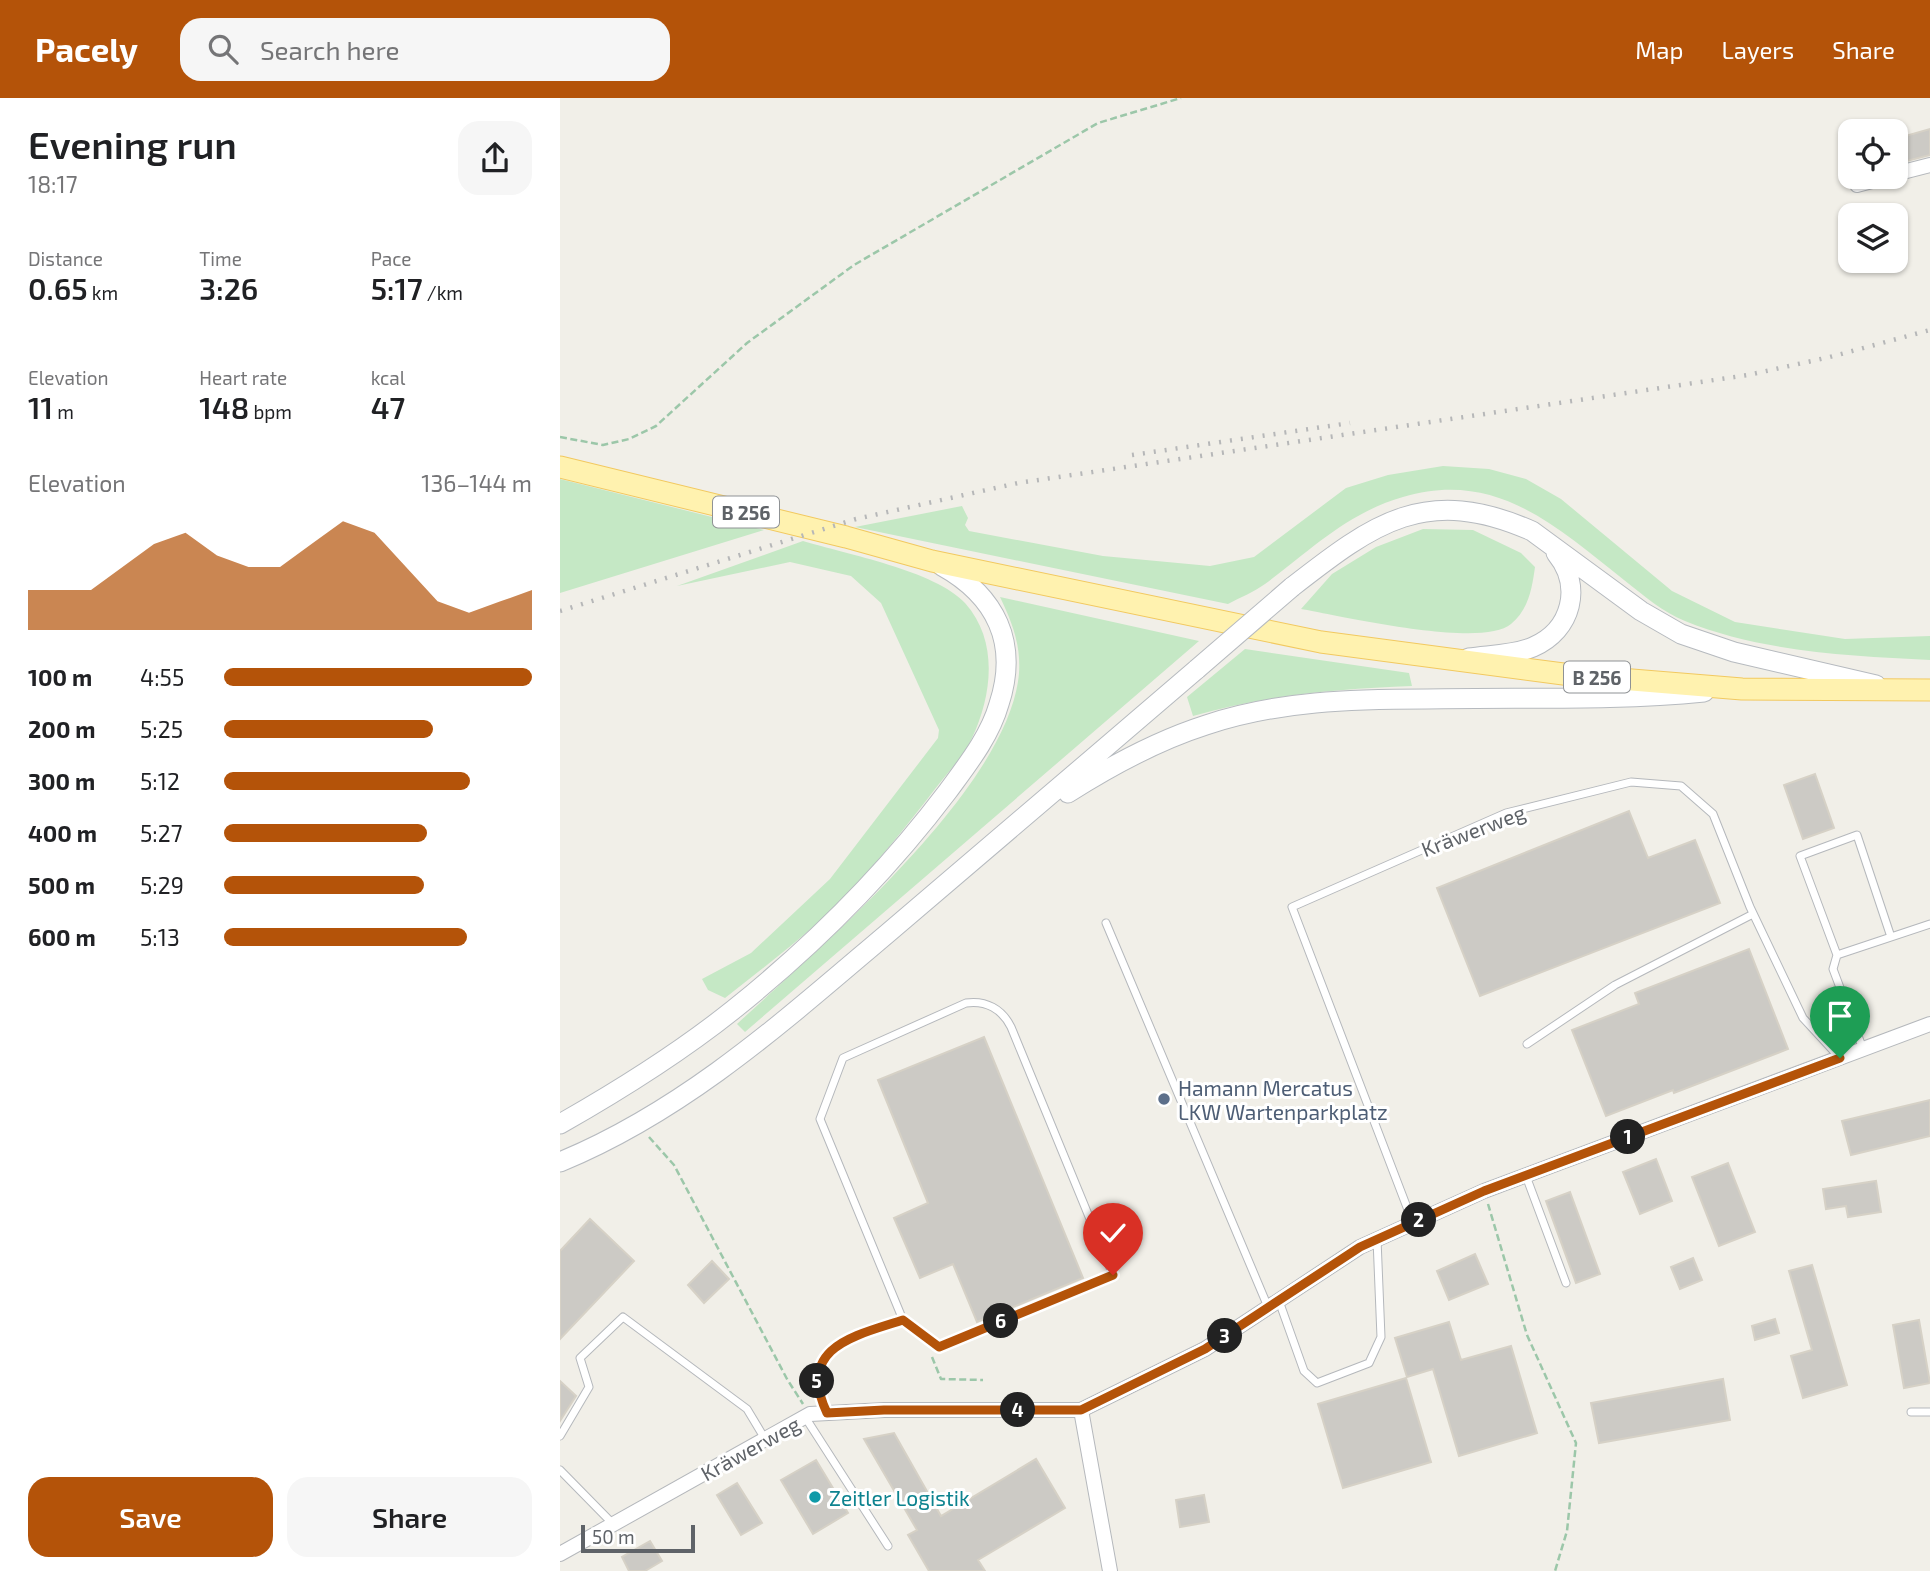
<!DOCTYPE html>
<html lang="en">
<head>
<meta charset="utf-8">
<style>
  :root { --surface:#fff; --page:#f6f6f6; --text:#202124; --muted:#757577; --accent:#b45309 }
  body { margin:0; font-family:"Exo 2",sans-serif; background:var(--page); color:var(--text); height:100vh; display:flex; flex-direction:column; font-size:26px; white-space:nowrap }
  * { box-sizing:border-box; margin:0 }
  p { font-size:23px; color:var(--muted) }
  .icon { flex:none; width:38px; height:38px; fill:none; stroke:currentColor; stroke-width:2; stroke-linecap:round; stroke-linejoin:round }
  .map { position:relative; flex:1; overflow:hidden }
  .sheet { display:flex; flex-direction:column; background:var(--surface); width:560px }
  .sheet>* { flex:none }
  .tools { position:absolute; left:1278px; top:21px; display:grid; gap:14px }
  .tools a { display:grid; place-items:center; width:70px; height:70px; border-radius:14px; background:var(--surface); box-shadow:0 2px 5px #0004; font-size:35px }
  .scale { position:absolute; left:21px; bottom:18px; width:114px; box-sizing:border-box; padding-left:7px; border:4px solid #5f6368; border-top:0; font-size:19px; line-height:24px; white-space:nowrap; color:#5f6368; -webkit-text-stroke:5px #fff; paint-order:stroke }
  .pin { position:absolute; display:grid; place-items:center; width:60px; height:60px; color:#fff; margin:-72px -30px; border-radius:50% 50% 50% 0; rotate:-45deg; box-shadow:0 0 7px #0007 }
  .pin .icon { rotate:45deg }
  .km { position:absolute; width:35px; height:35px; margin:-18px; border-radius:50%; background:#222; color:#fff; font-size:19px; line-height:35px; text-align:center }
  .round { display:grid; place-items:center; flex:none; width:74px; height:74px; border-radius:21px; background:var(--page) }
  .headline { display:flex; align-items:center; justify-content:space-between; height:119px; padding:0 28px }
  h1 { font-size:38px; font-weight:600; line-height:52px }
  .figures { display:grid; grid-template-columns:repeat(3,1fr); gap:10px; height:119px; padding:7px 28px }
  .figures div { display:grid; align-content:center }
  .figures b { font-size:30px; font-weight:600 }
  .figures small { font-size:19px; font-weight:400 }
  .figures p { font-size:19px }
  .chart { height:196px; padding:14px 28px }
  .chart p { display:flex; justify-content:space-between }
  .chart svg { width:100%; height:126px; margin-top:7px; fill:var(--accent); opacity:.7 }
  .cta { display:flex; gap:14px; margin-top:auto; padding:14px 28px }
  .cta a { flex:1; height:80px; border-radius:21px; background:var(--accent); color:#fff; font-size:28px; font-weight:600; line-height:80px; text-align:center }
  .cta a+a { background:var(--page); color:var(--text) }
  ul { padding:0 28px; list-style:none; font-size:23px }
  li { display:grid; grid-template-columns:112px 84px 1fr; align-items:center; height:52px }
  li i { height:18px; border-radius:9px; background:var(--accent) }
  header { display:flex; align-items:center; gap:42px; box-sizing:border-box; height:98px; padding:0 35px; background:var(--accent); color:#fff }
  header strong { font-size:33px }
  nav { display:flex; gap:38px; margin-inline-start:auto; font-size:24px }
  .search { width:490px; height:63px; background:var(--page); display:flex; align-items:center; gap:18px; box-sizing:border-box; padding:0 24px; border-radius:21px; color:var(--muted); font-size:26px }
  main { display:flex; flex:1; min-height:0 }
  .map>svg:first-child { display:block }
</style>
</head>
<body>
<header>
<strong>Pacely</strong>
<div class="search"><svg class="icon" aria-label="search" viewBox="0 0 24 24"><circle cx="10" cy="10" r="6"/><path d="M15 15l6 6"/></svg>Search here</div>
<nav><a>Map</a><a>Layers</a><a>Share</a></nav>
</header>
<main>
<section class="sheet">
<div class="headline"><div><h1>Evening run</h1><p>18:17</p></div><a class="round"><svg class="icon" aria-label="share" viewBox="0 0 24 24"><path d="M12 15V3M7 8l5-5 5 5M5 13v7h14v-7"/></svg></a></div>
<div class="figures">
<div><p>Distance</p><b>0.65<small> km</small></b></div>
<div><p>Time</p><b>3:26</b></div>
<div><p>Pace</p><b>5:17<small> /km</small></b></div>
</div>
<div class="figures">
<div><p>Elevation</p><b>11<small> m</small></b></div>
<div><p>Heart rate</p><b>148<small> bpm</small></b></div>
<div><p>kcal</p><b>47</b></div>
</div>
<div class="chart"><p><span>Elevation</span>136–144 m</p>
<svg viewBox="0 0 160 44" preserveAspectRatio="none"><path d="M0 44V30L10 30L20 30L30 22L40 14L50 10L60 18L70 22L80 22L90 14L100 6L110 10L120 22L130 34L140 38L150 34L160 30V44z"/></svg>
</div>
<ul>
<li><b>100 m</b>4:55<i style="width:100%"></i></li>
<li><b>200 m</b>5:25<i style="width:68%"></i></li>
<li><b>300 m</b>5:12<i style="width:80%"></i></li>
<li><b>400 m</b>5:27<i style="width:66%"></i></li>
<li><b>500 m</b>5:29<i style="width:65%"></i></li>
<li><b>600 m</b>5:13<i style="width:79%"></i></li>
</ul>
<div class="cta"><a>Save</a><a>Share</a></div>
</section>
<div class="map">
<svg width="1370" height="1473" viewBox="0 0 1370 1473">
  <rect width="100%" height="100%" fill="#f1efe8"/>
  <path fill="#c5e8c5" d="M883 368 929 371 966 381 1001 401 1112 493 1175 524 1285 541 1370 538V562C1290 558 1201 554 1125 523 1104 515 1083 497 1064 482 997 429 936 371 843 399 787 415 751 452 705 486 694 494 681 499 668 506L295 429 402 408 408 420 405 427 409 433 543 458 650 468 694 459 786 390 828 377Z
    M0 381 204 432 0 495Z
    M863 431 913 432 961 455 975 469C972 490 969 511 951 526 922 551 782 518 741 511L772 476 816 449Z
    M243 443C286 456 376 473 405 505 439 543 432 597 412 640 404 658 387 675 375 691 345 730 313 770 279 805 244 839 203 870 165 900L148 892 142 881 191 855 270 781 378 640 379 632 321 505 291 478 230 464 117 488Z
    M440 499 639 543 185 934 177 926C259 850 450 689 459 575 461 547 452 524 440 499Z
    M685 551 849 575 852 588C777 591 705 597 633 618L627 599Z"/>
  <path fill="#cccac5" stroke="#d6d1c6" stroke-width="2" d="M1370 31V57L1335 66V41Z
    M1255 676 1274 730 1243 741 1224 687Z
    M1069 713 1088 760 1135 742 1160 805 920 898 877 790Z
    M1189 851 1228 951 1114 995 1113 992 1046 1018 1012 932 1079 906 1075 895Z
    M424 939 523 1180 417 1224 393 1166 360 1180 334 1120 368 1105 318 982Z
    M1370 1002V1038L1291 1057 1282 1023Z
    M1096 1061 1112 1103 1080 1116 1063 1074Z
    M1168 1065 1195 1134 1159 1148 1132 1079Z
    M1316 1083 1321 1114 1288 1119 1286 1108 1266 1111 1263 1091Z
    M1010 1094 1040 1176 1016 1185 986 1103Z
    M30 1121 74 1163 0 1241V1153Z
    M915 1156 928 1186 889 1202 877 1173Z
    M1133 1160 1142 1182 1120 1191 1111 1169Z
    M152 1163 169 1181 144 1205 128 1187Z
    M1252 1167 1287 1287 1243 1300 1231 1258 1252 1252 1229 1173Z
    M1215 1221 1219 1235 1195 1242 1192 1228Z
    M1359 1222 1370 1285 1344 1290 1333 1227Z
    M889 1224 901 1262 951 1248 977 1335 899 1358 873 1271 847 1279 835 1240Z
    M846 1280 871 1364 783 1390 758 1306Z
    M1163 1281 1170 1322 1039 1345 1031 1305Z
    M0 1283 16 1298 0 1323Z
    M334 1335 381 1418 476 1361 505 1410 418 1462 425 1473H369L348 1437 357 1432 304 1341Z
    M256 1362 288 1415 253 1436 221 1382Z
    M177 1385 202 1425 181 1437 157 1397Z
    M644 1397 649 1424 620 1429 616 1402Z
    M90 1443 102 1463 85 1473H69L62 1459Z"/>
  <g fill="none" stroke-linecap="round" stroke-linejoin="round">
    <g stroke="#b5b8bc" stroke-width="9">
      <path id="lane" d="M546 825 708 1209
        M1277 857 1240 758 1297 737 1331 839
        M967 946 1055 887 1193 816
        M1303 951 1273 871 1277 857 1370 826
        M966 1078 1006 1185
        M853 1125 732 809 946 715 1071 684 1121 688 1153 716 1190 809 1243 920 1279 959
        M719 1203 744 1273 757 1285 809 1265 821 1239 817 1141
        M1351 1314H1370
        M266 1315C237 1249 295 1238 343 1222L379 1249 553 1177 451 929C442 911 426 902 406 905L283 960 260 1021 343 1222
        M245 1319 328 1448
        M0 1338 29 1289 20 1260 63 1219 187 1311 205 1341
        M0 1372 53 1426"/>
    </g>
    <g stroke="#b5b8bc" stroke-width="16">
      <path id="street" d="M1335 76 1370 67
        M1297 87 1327 79
        M521 1312 550 1473
        M0 1456 250 1316 324 1312H521L645 1251 800 1149 924 1093 1370 926"/>
    </g>
    <g stroke="#b6babf" stroke-width="21">
      <path id="secondary" d="M732 489C814 425 866 386 972 433L1081 513 1121 536 1174 554 1316 587
        M909 560C929 557 954 557 973 549 1012 532 1023 488 996 455
        M508 695C552 667 596 643 646 627 717 603 793 601 867 601 960 599 1052 603 1144 594
        M0 1026C60 992 119 955 173 912 253 848 326 775 388 693 407 667 430 638 439 606 459 545 436 498 382 468
        M0 1064C126 1012 225 922 328 835 431 748 534 659 637 571"/>
    </g>
    <g stroke="#f2c960" stroke-width="23">
      <path id="primary" d="M0 369 286 439 372 463 761 544 1011 577 1182 591 1370 592"/>
    </g>
    <path stroke="#9cc7a9" stroke-width="2.5" stroke-dasharray="7 3.5" stroke-linecap="butt" d="M0 339 43 347 69 341 96 328 187 245 294 167 538 25 621 0
      M89 1039 114 1067 227 1281 243 1306
      M928 1106 967 1237 1016 1345 1007 1433 995 1473
      M372 1259 381 1281 423 1282"/>
    <use href="#lane" stroke="#fff" stroke-width="7"/>
    <use href="#street" stroke="#fff" stroke-width="14"/>
    <use href="#secondary" stroke="#fff" stroke-width="19"/>
    <use href="#primary" stroke="#fff2af" stroke-width="21"/>
    <path stroke="#b6b7b8" stroke-width="4.5" stroke-dasharray="2 9" stroke-linecap="butt" d="M572 357 790 325
      M0 513 296 421 458 385 1188 277 1270 259 1370 232"/>
    <g stroke="#b6babf" stroke-width="21" stroke-linecap="butt">
      <path id="secondary-bridge" d="M637 571 732 489"/>
    </g>
    <use href="#secondary-bridge" stroke="#fff" stroke-width="19"/>
  </g>
  <g fill="none" stroke-linecap="round" stroke-linejoin="round">
    <g stroke="#fff" stroke-width="14">
      <path id="route" d="M553 1177 379 1249 343 1222C294 1238 236 1249 267 1315L324 1312H521L645 1251 800 1149 924 1093 1280 960"/>
    </g>
    <use href="#route" stroke="#b45309" stroke-width="9"/>
  </g>
  <circle fill="#5c6f8a" stroke="#fff" stroke-width="2.5" cx="604" cy="1001" r="7"/>
  <circle fill="#0f9aa8" stroke="#fff" stroke-width="2.5" cx="255" cy="1399" r="7"/>
  <g text-anchor="middle" dominant-baseline="central" stroke-width="6" stroke-linejoin="round" paint-order="stroke">
    <g fill="#fff" stroke="#8f9295" stroke-width="2">
      <rect x="153" y="398.5" width="66" height="31" rx="5"/>
      <rect x="1004" y="563.5" width="66" height="31" rx="5"/>
    </g>
    <g font-size="19" font-weight="bold" fill="#5f6368">
      <text x="186" y="414">B 256</text>
      <text x="1037" y="579">B 256</text>
    </g>
    <g font-size="21" fill="#5f6368" stroke="#fff">
      <text transform="translate(913 732) rotate(-21)">Kräwerweg</text>
      <text transform="translate(190 1350) rotate(-29)">Kräwerweg</text>
    </g>
    <g font-size="21" fill="#4e5e75" stroke="#fff" text-anchor="start">
      <text x="618" y="989">Hamann Mercatus<tspan x="618" dy="24">LKW Wartenparkplatz</tspan></text>
    </g>
    <g font-size="21" fill="#0d838f" stroke="#fff" text-anchor="start">
      <text x="269" y="1399">Zeitler Logistik</text>
    </g>
  </g>
</svg>
<div class="tools">
<a><svg class="icon" aria-label="locate" viewBox="0 0 24 24"><circle cx="12" cy="12" r="6"/><path d="M12 2v4M12 18v4M2 12h4M18 12h4"/></svg></a>
<a><svg class="icon" aria-label="layers" viewBox="0 0 24 24"><path d="M12 4l9 5-9 5-9-5zM3 14l9 5 9-5"/></svg></a>
</div>
<div class="scale">50 m</div>
<div class="pin" style="left:1280px;top:960px;background:#1e9e55"><svg class="icon" aria-label="arrive" viewBox="0 0 24 24"><path d="M6 21V4h12l-3 4 3 4H6"/></svg></div>
<div class="pin" style="left:553px;top:1177px;background:#d93025"><svg class="icon" aria-label="check" viewBox="0 0 24 24"><path d="M5 12l5 5 9-10"/></svg></div>
<b class="km" style="left:1068px;top:1039px">1</b>
<b class="km" style="left:859px;top:1122px">2</b>
<b class="km" style="left:665px;top:1238px">3</b>
<b class="km" style="left:458px;top:1312px">4</b>
<b class="km" style="left:257px;top:1283px">5</b>
<b class="km" style="left:441px;top:1223px">6</b>
</div>
</main>
</body>
</html>
